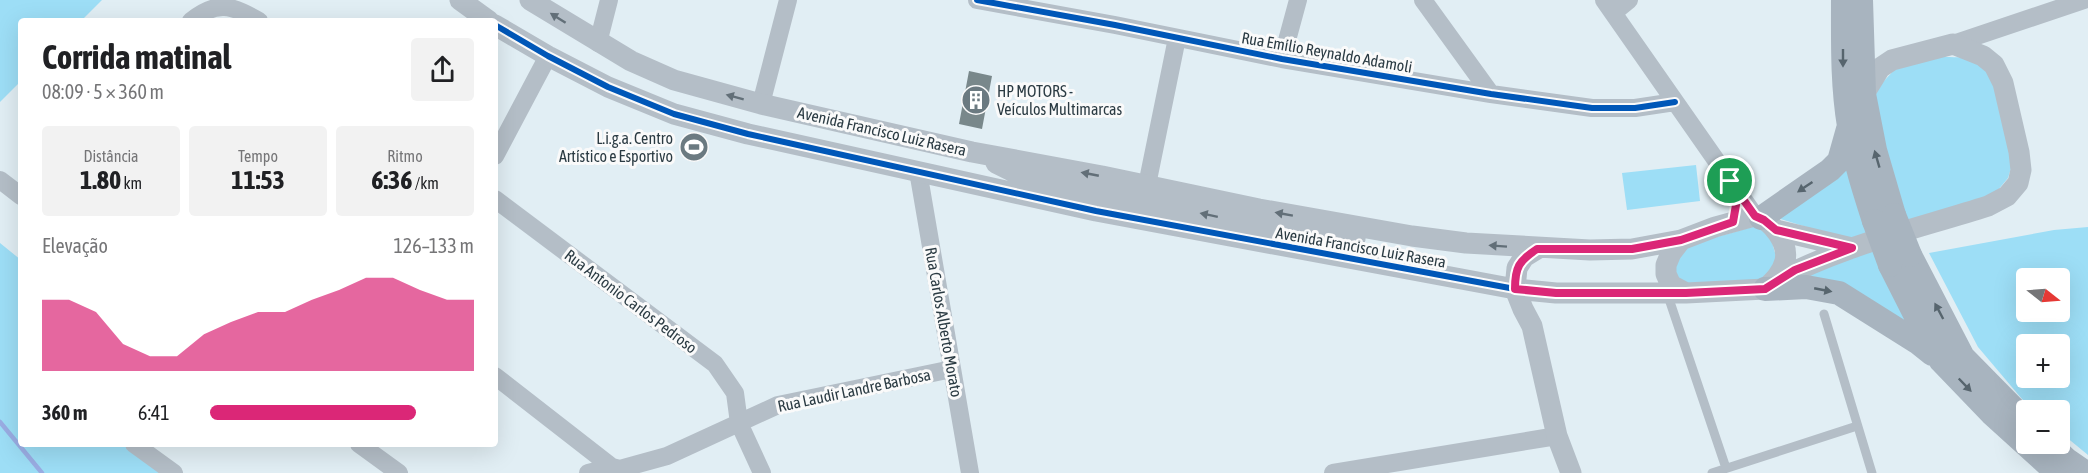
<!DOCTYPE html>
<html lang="pt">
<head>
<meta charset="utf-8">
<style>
  :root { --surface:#fff; --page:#f2f2f2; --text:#202124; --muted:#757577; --accent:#db2777 }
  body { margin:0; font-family:"Asap Condensed",sans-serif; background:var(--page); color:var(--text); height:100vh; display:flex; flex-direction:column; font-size:22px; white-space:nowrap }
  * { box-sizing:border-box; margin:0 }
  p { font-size:20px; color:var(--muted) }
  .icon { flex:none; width:33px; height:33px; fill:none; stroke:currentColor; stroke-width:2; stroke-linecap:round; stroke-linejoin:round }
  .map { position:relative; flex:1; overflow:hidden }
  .details { position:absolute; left:18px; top:18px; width:480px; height:429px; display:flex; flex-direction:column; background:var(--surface); border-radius:6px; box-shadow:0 6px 24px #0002 }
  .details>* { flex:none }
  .needle { width:39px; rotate:107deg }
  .buttons { position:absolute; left:2016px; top:268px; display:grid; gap:12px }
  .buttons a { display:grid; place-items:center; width:54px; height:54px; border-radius:6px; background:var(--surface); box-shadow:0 6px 24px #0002; font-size:30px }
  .pin { position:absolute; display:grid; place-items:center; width:51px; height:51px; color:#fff; margin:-26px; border:3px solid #fff; border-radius:50%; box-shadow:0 2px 6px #0007 }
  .round { display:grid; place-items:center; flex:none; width:63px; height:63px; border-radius:6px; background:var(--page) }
  .headline { display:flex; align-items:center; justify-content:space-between; height:102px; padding:0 24px }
  h1 { font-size:33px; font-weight:700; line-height:45px }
  .metrics { display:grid; grid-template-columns:repeat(3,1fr); gap:9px; height:102px; padding:6px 24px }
  .metrics div { display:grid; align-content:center; border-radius:6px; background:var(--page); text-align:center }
  .metrics b { font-size:26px; font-weight:700 }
  .metrics small { font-size:16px; font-weight:400 }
  .metrics p { font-size:16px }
  .chart { height:168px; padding:12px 24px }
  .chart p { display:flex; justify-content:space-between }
  .chart svg { width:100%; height:108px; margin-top:6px; fill:var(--accent); opacity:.7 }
  ul { padding:0 24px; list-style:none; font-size:20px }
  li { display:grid; grid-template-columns:96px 72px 1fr; align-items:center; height:45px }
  li i { height:15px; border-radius:8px; background:var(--accent) }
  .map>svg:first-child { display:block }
</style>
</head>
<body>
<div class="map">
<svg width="2088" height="473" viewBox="0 0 2088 473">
  <rect width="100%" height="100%" fill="#e1eef4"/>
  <path fill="#9ddef6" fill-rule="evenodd" d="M0 0H102L81 21H21V81L0 102Z
    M1941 57C1966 57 1977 57 1993 77L2013 162 2008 178 1993 196 1904 225 1871 95 1896 68Z
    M1849 154 1871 235 1849 240 1774 217Z
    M1696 165 1700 201 1627 210 1622 173Z
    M1759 225 1770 235 1777 260 1764 280 1691 286 1678 282 1672 269 1689 245Z
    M2088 227V455L2060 432V411H2036L2022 399 1978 347 1929 253 2054 230ZM2026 279H2060V312H2026ZM2026 345H2060V378H2026Z
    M0 243 21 260V444H139L170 473H0Z
    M1877 248 1916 333 1790 282Z"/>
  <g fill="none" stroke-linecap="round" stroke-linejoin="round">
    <path stroke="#9aade3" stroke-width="4.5" d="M0 422 42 473"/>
  </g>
  <path fill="#79888b" d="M969 71 992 76 982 129 959 124Z"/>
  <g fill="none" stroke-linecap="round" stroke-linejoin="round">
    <path stroke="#b4bec7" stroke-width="9" d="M1667 293 1726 468
      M1824 314 1872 473
      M1712 473 1857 426"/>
    <path stroke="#b4bec7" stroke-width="18" d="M977 0 1115 25 1282 59 1491 94 1592 108H1635L1675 102
      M1423 0 1491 94
      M1604 0 1755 216
      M1613 13 1629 0
      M191 21C217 0 232 5 259 21
      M598 43 609 0
      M1953 44 2084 0
      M1282 59 1298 0
      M761 104 788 0
      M495 156 548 56
      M918 171 970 473
      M0 180 21 196
      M1147 185 1177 38
      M495 199 715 364 735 393 739 423 762 473
      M495 376 612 467
      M134 444 174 473
      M359 444 399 473
      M588 473 612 467 620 469 667 456 778 405 952 369
      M1333 473 1557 436"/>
    <path stroke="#b4bec7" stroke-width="21" d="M460 0 489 21
      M530 0 631 61 674 80 761 104 972 152 1102 176 1259 209 1412 236 1466 243 1590 250 1632 249 1681 240
      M495 25 548 56 608 87 674 114 748 134 1096 211 1515 289 1556 293H1686
      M996 163 1024 177 1256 225 1355 239
      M1755 216C1772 220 1789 243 1785 261 1782 273 1774 281 1765 289L1686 293 1671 285 1666 274V265L1671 253 1681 240 1715 227Z
      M1776 230 1852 248
      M1537 249 1524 257 1517 268 1515 289 1523 309 1532 326 1557 436 1571 473
      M1772 283C1839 246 1916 229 1988 206L2007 196 2018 183 2021 170 2019 152 2003 83 1994 65 1983 56 1953 44 1892 60 1880 68 1864 94"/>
    <path stroke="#a8b4bf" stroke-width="24" d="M1843 0C1843 42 1842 84 1849 126 1854 159 1864 190 1874 221
      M1861 0 1864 94 1875 150 1894 215
      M1761 218 1830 170 1839 161 1848 129
      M1910 255 1963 357 2026 421
      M1890 265 1929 342 1941 361 1991 413 2057 473
      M1765 289 1806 287 1839 293 1917 342 1932 354
      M2050 444 2067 460 2086 473"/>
    <path stroke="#a8b4bf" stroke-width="24" d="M1894 215 1910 255
      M1874 221 1890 265"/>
    <g stroke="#fafafa" stroke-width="10">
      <path id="cycleway" d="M977 0 1115 25 1282 59 1491 94 1592 108H1635L1675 102
        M495 25 548 56 608 87 674 114 748 134 1096 211 1515 289 1556 293H1686"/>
    </g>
    <use href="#cycleway" stroke="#0057b8" stroke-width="6"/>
  </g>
  <defs><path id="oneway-solid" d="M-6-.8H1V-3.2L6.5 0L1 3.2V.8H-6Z" transform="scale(1.5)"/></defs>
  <g fill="#626f78">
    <use href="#oneway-solid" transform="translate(558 18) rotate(-148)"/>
    <use href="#oneway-solid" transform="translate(735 97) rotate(-165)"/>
    <use href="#oneway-solid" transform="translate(1090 174) rotate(-169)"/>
    <use href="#oneway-solid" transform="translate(1284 214) rotate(-170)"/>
    <use href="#oneway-solid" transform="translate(1209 215) rotate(-168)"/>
    <use href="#oneway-solid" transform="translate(1498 246) rotate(-176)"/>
  </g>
  <g fill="#57656e">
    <use href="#oneway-solid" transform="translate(1843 58) rotate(90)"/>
    <use href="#oneway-solid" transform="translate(1877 159) rotate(-106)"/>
    <use href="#oneway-solid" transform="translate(1805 187) rotate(146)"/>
    <use href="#oneway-solid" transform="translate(1823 290) rotate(11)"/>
    <use href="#oneway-solid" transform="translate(1939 311) rotate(-118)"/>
    <use href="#oneway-solid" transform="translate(1965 385) rotate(46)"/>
  </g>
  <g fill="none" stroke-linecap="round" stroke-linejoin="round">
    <g stroke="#fff" stroke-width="12">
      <path id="route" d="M1730 181 1755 216 1764 220 1776 230 1852 248 1795 270 1765 289 1686 293H1556L1515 289C1515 267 1519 261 1537 249H1632L1681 240 1733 222 1736 205Z"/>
    </g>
    <use href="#route" stroke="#db2777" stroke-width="8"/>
  </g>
  <defs>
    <g id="building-disc" transform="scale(1.5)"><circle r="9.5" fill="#6b7a81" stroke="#fafafa"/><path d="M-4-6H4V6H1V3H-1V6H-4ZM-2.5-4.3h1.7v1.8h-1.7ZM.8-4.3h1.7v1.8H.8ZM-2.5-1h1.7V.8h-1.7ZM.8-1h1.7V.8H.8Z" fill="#fff"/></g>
    <g id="stadium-disc" transform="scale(1.5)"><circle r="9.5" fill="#6b7a81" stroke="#fafafa"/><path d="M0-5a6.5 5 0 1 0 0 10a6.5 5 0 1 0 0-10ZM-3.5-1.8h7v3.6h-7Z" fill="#fff"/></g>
  </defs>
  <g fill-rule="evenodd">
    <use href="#building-disc" x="976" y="100"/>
    <use href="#stadium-disc" x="694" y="147"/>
  </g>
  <g text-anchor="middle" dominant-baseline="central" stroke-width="6" stroke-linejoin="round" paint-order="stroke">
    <g font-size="16" fill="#2b3b43" stroke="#fafafa">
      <text transform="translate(1327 52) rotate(10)">Rua Emílio Reynaldo Adamoli</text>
      <text transform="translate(882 131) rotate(13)">Avenida Francisco Luiz Rasera</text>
      <text transform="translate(1361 247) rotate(10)">Avenida Francisco Luiz Rasera</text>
      <text transform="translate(631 301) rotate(37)">Rua Antonio Carlos Pedroso</text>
      <text transform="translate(944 322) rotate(80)">Rua Carlos Alberto Morato</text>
      <text transform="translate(854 390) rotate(-12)">Rua Laudir Landre Barbosa</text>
    </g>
    <g font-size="16" fill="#2b3b43" stroke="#fafafa" text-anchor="start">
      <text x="997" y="91">HP MOTORS -<tspan x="997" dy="18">Veículos Multimarcas</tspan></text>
      <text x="673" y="138" text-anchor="end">L.i.g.a. Centro<tspan x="673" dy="18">Artístico e Esportivo</tspan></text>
    </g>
  </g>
</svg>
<div class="buttons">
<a><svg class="needle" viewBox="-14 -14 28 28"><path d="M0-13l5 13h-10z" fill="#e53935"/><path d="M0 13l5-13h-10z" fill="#757577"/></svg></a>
<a>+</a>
<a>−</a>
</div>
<div class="pin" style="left:1730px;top:181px;background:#1e9e55"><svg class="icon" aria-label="arrive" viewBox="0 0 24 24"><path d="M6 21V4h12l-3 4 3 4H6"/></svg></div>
<section class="details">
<div class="headline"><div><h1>Corrida matinal</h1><p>08:09 · 5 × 360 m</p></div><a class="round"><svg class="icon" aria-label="share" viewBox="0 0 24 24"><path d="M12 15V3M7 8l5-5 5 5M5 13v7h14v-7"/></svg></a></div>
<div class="metrics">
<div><p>Distância</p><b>1.80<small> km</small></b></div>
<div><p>Tempo</p><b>11:53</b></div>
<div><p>Ritmo</p><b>6:36<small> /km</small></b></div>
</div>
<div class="chart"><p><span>Elevação</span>126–133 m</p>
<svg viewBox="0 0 160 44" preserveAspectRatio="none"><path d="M0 44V15L10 15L20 20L30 33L40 38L50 38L60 29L70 24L80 20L90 20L100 15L110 11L120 6L130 6L140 11L150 15L160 15V44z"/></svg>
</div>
<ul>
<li><b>360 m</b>6:41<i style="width:78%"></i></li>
</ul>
</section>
</div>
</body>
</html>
